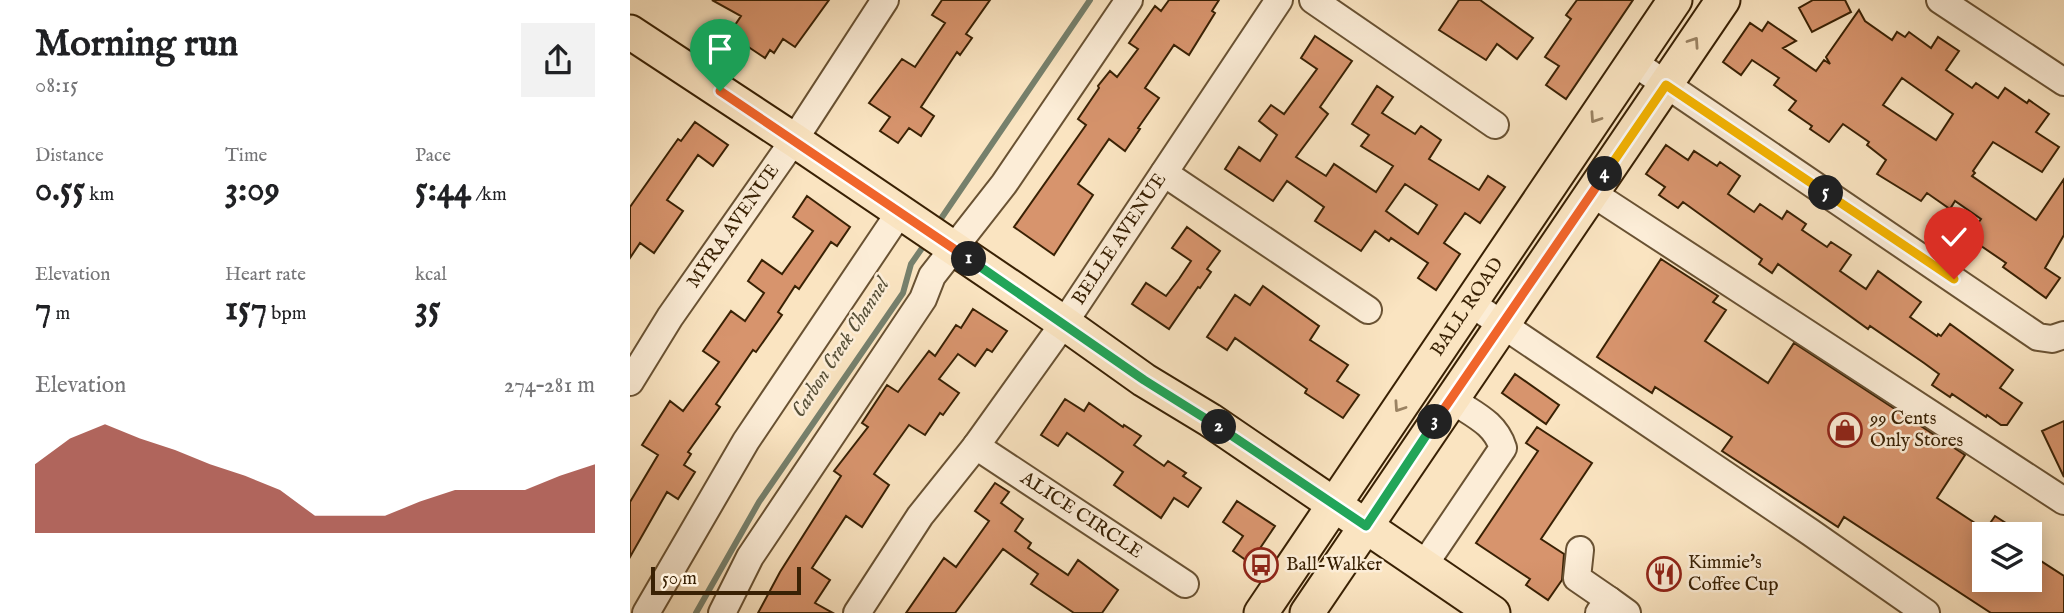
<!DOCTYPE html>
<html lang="en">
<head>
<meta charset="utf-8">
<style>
  :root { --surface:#fff; --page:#f2f2f2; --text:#202124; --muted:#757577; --accent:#8f2418 }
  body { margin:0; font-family:"IM FELL English",serif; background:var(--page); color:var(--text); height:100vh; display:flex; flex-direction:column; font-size:26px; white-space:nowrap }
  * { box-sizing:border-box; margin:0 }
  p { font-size:23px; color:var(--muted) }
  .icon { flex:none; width:38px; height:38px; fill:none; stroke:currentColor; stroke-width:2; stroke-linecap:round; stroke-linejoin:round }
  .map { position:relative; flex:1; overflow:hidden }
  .panel { display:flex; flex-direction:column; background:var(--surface); width:630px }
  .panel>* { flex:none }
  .buttons { position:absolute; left:1342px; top:522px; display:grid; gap:14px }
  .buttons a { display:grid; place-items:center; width:70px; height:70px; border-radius:0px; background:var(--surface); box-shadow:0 4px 18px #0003; font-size:35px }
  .scale { position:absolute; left:21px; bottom:18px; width:150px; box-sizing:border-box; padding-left:7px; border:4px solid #392104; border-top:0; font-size:19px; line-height:24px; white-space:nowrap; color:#392104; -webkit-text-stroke:5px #fcedd7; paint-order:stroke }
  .pin { position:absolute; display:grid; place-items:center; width:60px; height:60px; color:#fff; margin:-72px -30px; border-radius:50% 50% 50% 0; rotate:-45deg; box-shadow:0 0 7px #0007 }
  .pin .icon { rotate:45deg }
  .km { position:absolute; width:35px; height:35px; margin:-18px; border-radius:50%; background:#222; color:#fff; font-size:19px; line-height:35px; text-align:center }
  .round { display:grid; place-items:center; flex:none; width:74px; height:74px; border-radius:0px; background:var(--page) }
  .overview { display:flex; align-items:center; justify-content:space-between; height:119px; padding:0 35px }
  h1 { font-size:38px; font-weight:700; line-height:52px }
  .figures { display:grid; grid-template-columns:repeat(3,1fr); gap:10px; height:119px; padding:7px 35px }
  .figures div { display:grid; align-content:center }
  .figures b { font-size:35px; font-weight:700 }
  .figures small { font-size:19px; font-weight:400 }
  .figures p { font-size:19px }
  .chart { height:196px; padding:14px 35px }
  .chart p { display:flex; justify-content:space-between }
  .chart svg { width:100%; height:126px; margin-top:7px; fill:var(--accent); opacity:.7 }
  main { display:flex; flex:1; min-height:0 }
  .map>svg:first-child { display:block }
</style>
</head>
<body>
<main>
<section class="panel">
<div class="overview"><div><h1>Morning run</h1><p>08:15</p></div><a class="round"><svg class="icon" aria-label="share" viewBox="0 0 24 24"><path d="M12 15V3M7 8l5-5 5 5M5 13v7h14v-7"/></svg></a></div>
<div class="figures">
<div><p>Distance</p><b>0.55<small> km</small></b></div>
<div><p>Time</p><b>3:09</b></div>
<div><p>Pace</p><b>5:44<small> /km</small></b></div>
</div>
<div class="figures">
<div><p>Elevation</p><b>7<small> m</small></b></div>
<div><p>Heart rate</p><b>157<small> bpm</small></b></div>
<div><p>kcal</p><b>35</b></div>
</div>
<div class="chart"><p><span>Elevation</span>274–281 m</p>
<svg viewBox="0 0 160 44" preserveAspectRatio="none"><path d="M0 44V20L10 11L20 6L30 11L40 15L50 20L60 24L70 29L80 38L90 38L100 38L110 33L120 29L130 29L140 29L150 24L160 20V44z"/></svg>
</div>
</section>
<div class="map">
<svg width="1434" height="613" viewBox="0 0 1434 613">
  <rect width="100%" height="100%" fill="#fae4c1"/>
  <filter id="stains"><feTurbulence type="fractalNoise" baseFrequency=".00286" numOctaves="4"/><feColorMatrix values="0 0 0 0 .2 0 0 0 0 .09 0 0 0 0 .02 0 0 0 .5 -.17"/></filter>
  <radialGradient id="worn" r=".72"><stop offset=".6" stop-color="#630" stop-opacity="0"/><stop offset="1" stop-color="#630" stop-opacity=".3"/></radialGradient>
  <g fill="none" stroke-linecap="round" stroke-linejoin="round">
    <path stroke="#76806c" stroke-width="6" d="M306 226 460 0
      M66 613 129 502 273 293 281 264 297 241"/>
  </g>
  <path fill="#d7946d" stroke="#392104" stroke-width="2" fill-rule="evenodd" d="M82 0H199L165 47 153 39 144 53 140 50 135 58 99 34 111 16Z
    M312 0H360L336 34 342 38 330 55 327 52 291 107 304 116 291 136 279 128 268 143 250 131 260 117 239 103 272 59 285 67 315 23 302 15Z
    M539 0H589L582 11 585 13 559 55 544 45 515 88 529 98 508 128 510 129 495 151 479 139 448 184 463 195 424 255 384 227 456 125 448 119 469 88 468 86 480 71 487 77 508 49 499 43 525 6 531 11Z
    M829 0H850L903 38 887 59 867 44 856 60 809 30Z
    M947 0H1003L936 99 916 85 929 66 915 57 941 19 936 15Z
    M1183 0H1215L1221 12 1182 32 1169 8Z
    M1229 10 1235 21 1262 40 1267 32 1275 37 1279 32 1301 48 1308 37 1329 51 1316 70 1342 88 1346 83 1368 98 1375 88 1397 103 1399 100 1419 114 1406 132 1429 147 1412 172 1363 142 1343 171 1345 173 1342 176 1406 220 1434 179V235L1415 268 1430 278 1416 298 1373 267 1376 263 1338 237 1351 219 1325 201 1320 209 1297 193 1291 201 1247 174 1256 160 1237 145 1239 142 1213 124 1199 142 1180 129 1182 126 1159 110 1166 101 1144 85 1149 78 1122 60 1111 75 1093 62 1120 23 1132 31 1138 22 1166 41 1153 48 1186 71 1194 60 1200 64 1196 57ZM1272 78 1323 114 1306 140 1253 105Z
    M685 36 722 61 690 107 698 114 666 157 696 176 704 164 746 192 763 166 731 146 739 135 722 124 747 86 763 97 752 113 785 134 791 126 811 140 799 159 849 190 858 176 875 187 850 223 835 213 814 243 830 254 806 290 788 278 798 263 761 238 759 241 745 231 731 251 685 221 694 207 657 181 643 201 595 169 609 147 630 161 647 135 629 121 641 105 654 114 687 69 671 58ZM775 184 807 205 788 234 756 211Z
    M65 122 98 145 83 166 68 155 37 200 53 211 24 253 10 243 0 258V207L48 139 51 141Z
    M1036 145 1058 160 1064 151 1087 166 1090 162 1110 176 1098 194 1124 212 1130 204 1152 219 1157 211 1176 224 1172 230 1197 247 1201 242 1221 255 1210 271 1236 289 1248 271 1291 302 1280 317 1307 336 1308 334 1311 336 1320 324 1383 370 1370 388 1392 403 1377 425H1371L1357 415 1356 417 1322 394 1320 397 1302 385 1309 374 1294 363 1240 326 1238 329 1148 264 1142 273 1129 264 1132 259 1053 202 1048 208 1029 195 1035 187 1016 174Z
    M177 196 220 227 207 246 201 242 169 289 165 286 148 312 152 315 126 352 123 350 86 404 90 407 58 452 61 454 54 465 65 472 48 499 37 492 0 557V502L28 455 12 445 40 401 53 411 89 362 73 351 101 311 115 321 134 293 118 281 132 260 152 274 183 231 163 217Z
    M557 227 590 251 577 269 581 272 570 288 568 287 539 329 502 304 516 283 536 296 549 279 561 261 542 248Z
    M1031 259 1088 296 1083 302 1096 310 1075 341 1138 383 1164 343 1335 455 1307 498 1354 529V532L1365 516 1393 534H1354V579H1400V554L1434 576V613H1361L1214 517 1208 527 1092 451 1102 437 1025 387 1022 393 967 357Z
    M633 286 689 326 680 340 718 365 707 381 729 395 713 418 675 393 677 389 605 338 597 350 577 337 605 295 620 305Z
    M343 309 377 331 362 352 357 349 345 366 328 354 309 379 329 393 313 415 310 413 295 435 279 425 244 474 259 485 232 527 216 516 182 568 200 580 185 603 203 613H128L150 572 211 476 204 471 238 427 232 423 257 385 268 392 299 351 305 356 326 325 331 328Z
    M885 374 929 405 916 424 872 393Z
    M435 399 454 411 459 403 493 427 494 425 511 436 504 445 534 466 538 461 556 473 553 476 571 488 558 507 544 498 531 518 484 485 493 472 472 457 437 433 428 446 411 435Z
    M1434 421V477L1412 431Z
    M907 427 962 463 911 539 934 554 932 580 918 600 896 585 900 579 846 543 908 451 896 443Z
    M365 483 379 492 371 503 393 519 385 531 401 543 398 548 438 575 448 560 488 590 472 613H444L401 584 408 574 373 549 325 613H276L314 558 326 567 359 521 345 511Z
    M607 501 645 526 620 563 603 551 613 536 593 522Z"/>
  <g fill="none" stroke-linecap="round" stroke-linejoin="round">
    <g stroke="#695233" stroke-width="30">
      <g id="minor">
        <path d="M683 0 865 125"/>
        <path d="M1310 0 1434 82"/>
        <path d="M1003 62 1408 337 1422 339 1434 335"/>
        <path d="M534 173 738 310"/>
        <path d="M962 193 1434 501"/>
        <path d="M839 302 1180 532 1296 613"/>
        <path id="s1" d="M0 382 40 317 164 140 255 0"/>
        <path id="s2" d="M346 446 555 584"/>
        <path d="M950 550 947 578 979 600"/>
        <path d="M794 565 873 448C865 422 842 414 821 399"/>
        <path d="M16 613 116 441 270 212"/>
        <path d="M92 613 120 557 293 299 302 276 374 184 499 0"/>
        <path id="s3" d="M227 613 290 516 346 446 434 323 649 0"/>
        <path d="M969 613 979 600 997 613"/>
      </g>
    </g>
    <g stroke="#392104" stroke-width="37">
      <g id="major">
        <path d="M0 32 164 140 434 323 514 380 580 420 863 613"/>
        <path id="s4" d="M631 613 1045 0"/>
        <path d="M677 613 1093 0"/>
      </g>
    </g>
    <use href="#minor" stroke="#fcedd7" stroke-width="26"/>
    <use href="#major" stroke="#fae4c1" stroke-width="33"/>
  </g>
  <defs><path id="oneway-chevron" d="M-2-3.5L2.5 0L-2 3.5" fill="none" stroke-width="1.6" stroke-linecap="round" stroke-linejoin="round" transform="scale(1.75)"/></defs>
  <g stroke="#9a8262">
    <use href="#oneway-chevron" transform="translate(1064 42) rotate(-56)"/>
    <use href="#oneway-chevron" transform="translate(965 118) rotate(124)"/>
    <use href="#oneway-chevron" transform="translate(769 407) rotate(124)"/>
  </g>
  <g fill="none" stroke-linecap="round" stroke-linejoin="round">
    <g stroke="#fff" stroke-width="14">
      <path id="split-1" d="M90 91 339 259"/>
    </g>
    <g stroke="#fff" stroke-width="14">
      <path id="split-2" d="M339 259 514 380 589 427"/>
    </g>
    <g stroke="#fff" stroke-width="14">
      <path id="split-3" d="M589 427 736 526 805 422"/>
    </g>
    <g stroke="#fff" stroke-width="14">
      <path id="split-4" d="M805 422 975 174"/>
    </g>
    <g stroke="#fff" stroke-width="14">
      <path id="split-5" d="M975 174 1036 85 1196 193"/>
    </g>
    <g stroke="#fff" stroke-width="14">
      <path id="split-6" d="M1196 193 1324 279"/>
    </g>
    <use href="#split-1" stroke="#f0652b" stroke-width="9"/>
    <use href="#split-2" stroke="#22a559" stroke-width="9"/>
    <use href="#split-3" stroke="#22a559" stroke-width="9"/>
    <use href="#split-4" stroke="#f0652b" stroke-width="9"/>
    <use href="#split-5" stroke="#f5b400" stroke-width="9"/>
    <use href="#split-6" stroke="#f5b400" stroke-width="9"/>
  </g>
  <defs>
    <g id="shop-ring" transform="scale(1.75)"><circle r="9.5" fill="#fcedd7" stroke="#8f2418" stroke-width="1.5"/><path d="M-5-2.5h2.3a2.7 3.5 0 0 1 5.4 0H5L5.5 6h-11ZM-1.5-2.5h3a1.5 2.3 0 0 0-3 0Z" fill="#8f2418"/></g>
    <g id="bus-ring" transform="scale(1.75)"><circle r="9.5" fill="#fcedd7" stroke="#8f2418" stroke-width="1.5"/><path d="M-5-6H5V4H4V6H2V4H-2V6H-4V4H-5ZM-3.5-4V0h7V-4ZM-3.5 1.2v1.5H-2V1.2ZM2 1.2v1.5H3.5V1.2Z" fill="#8f2418"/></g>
    <g id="restaurant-ring" transform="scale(1.75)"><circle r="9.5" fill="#fcedd7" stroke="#8f2418" stroke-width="1.5"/><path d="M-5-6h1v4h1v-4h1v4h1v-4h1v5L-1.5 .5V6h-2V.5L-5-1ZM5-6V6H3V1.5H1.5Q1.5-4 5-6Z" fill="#8f2418"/></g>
  </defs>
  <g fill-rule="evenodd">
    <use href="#shop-ring" x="1215" y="430"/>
    <use href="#bus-ring" x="631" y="565"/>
    <use href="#restaurant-ring" x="1034" y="574"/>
  </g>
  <g text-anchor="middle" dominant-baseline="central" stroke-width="5" stroke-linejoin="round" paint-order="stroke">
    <g font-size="19" fill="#392104" stroke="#fcedd7">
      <text stroke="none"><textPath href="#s1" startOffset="187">MYRA AVENUE</textPath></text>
      <text stroke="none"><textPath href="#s3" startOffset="457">BELLE AVENUE</textPath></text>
      <text stroke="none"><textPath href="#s4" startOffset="369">BALL ROAD</textPath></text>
      <text stroke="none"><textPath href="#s2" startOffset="126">ALICE CIRCLE</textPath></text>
    </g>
    <g font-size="19" fill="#392104" stroke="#fcedd7" text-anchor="start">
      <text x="1240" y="419">99 Cents<tspan x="1240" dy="22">Only Stores</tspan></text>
      <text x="1058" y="563">Kimmie's<tspan x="1058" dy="22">Coffee Cup</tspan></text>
      <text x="656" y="565">Ball-Walker</text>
    </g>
    <g font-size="21" font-style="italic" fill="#575038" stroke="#fcedd7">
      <text transform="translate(211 348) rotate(-57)">Carbon Creek Channel</text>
    </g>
  </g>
  <rect width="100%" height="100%" filter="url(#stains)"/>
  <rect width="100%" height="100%" fill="url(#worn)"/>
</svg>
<div class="buttons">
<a><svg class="icon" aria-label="layers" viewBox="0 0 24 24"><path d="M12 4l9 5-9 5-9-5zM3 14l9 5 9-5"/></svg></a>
</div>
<div class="scale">50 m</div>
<div class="pin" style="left:90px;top:91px;background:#1e9e55"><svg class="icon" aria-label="arrive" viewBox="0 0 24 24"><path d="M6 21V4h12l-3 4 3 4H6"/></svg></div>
<div class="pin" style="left:1324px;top:279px;background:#d93025"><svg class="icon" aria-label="check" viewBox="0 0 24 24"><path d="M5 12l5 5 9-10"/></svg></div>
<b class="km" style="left:339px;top:259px">1</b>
<b class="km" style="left:589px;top:427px">2</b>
<b class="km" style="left:805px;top:422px">3</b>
<b class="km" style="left:975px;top:174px">4</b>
<b class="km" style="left:1196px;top:193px">5</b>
</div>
</main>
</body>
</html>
